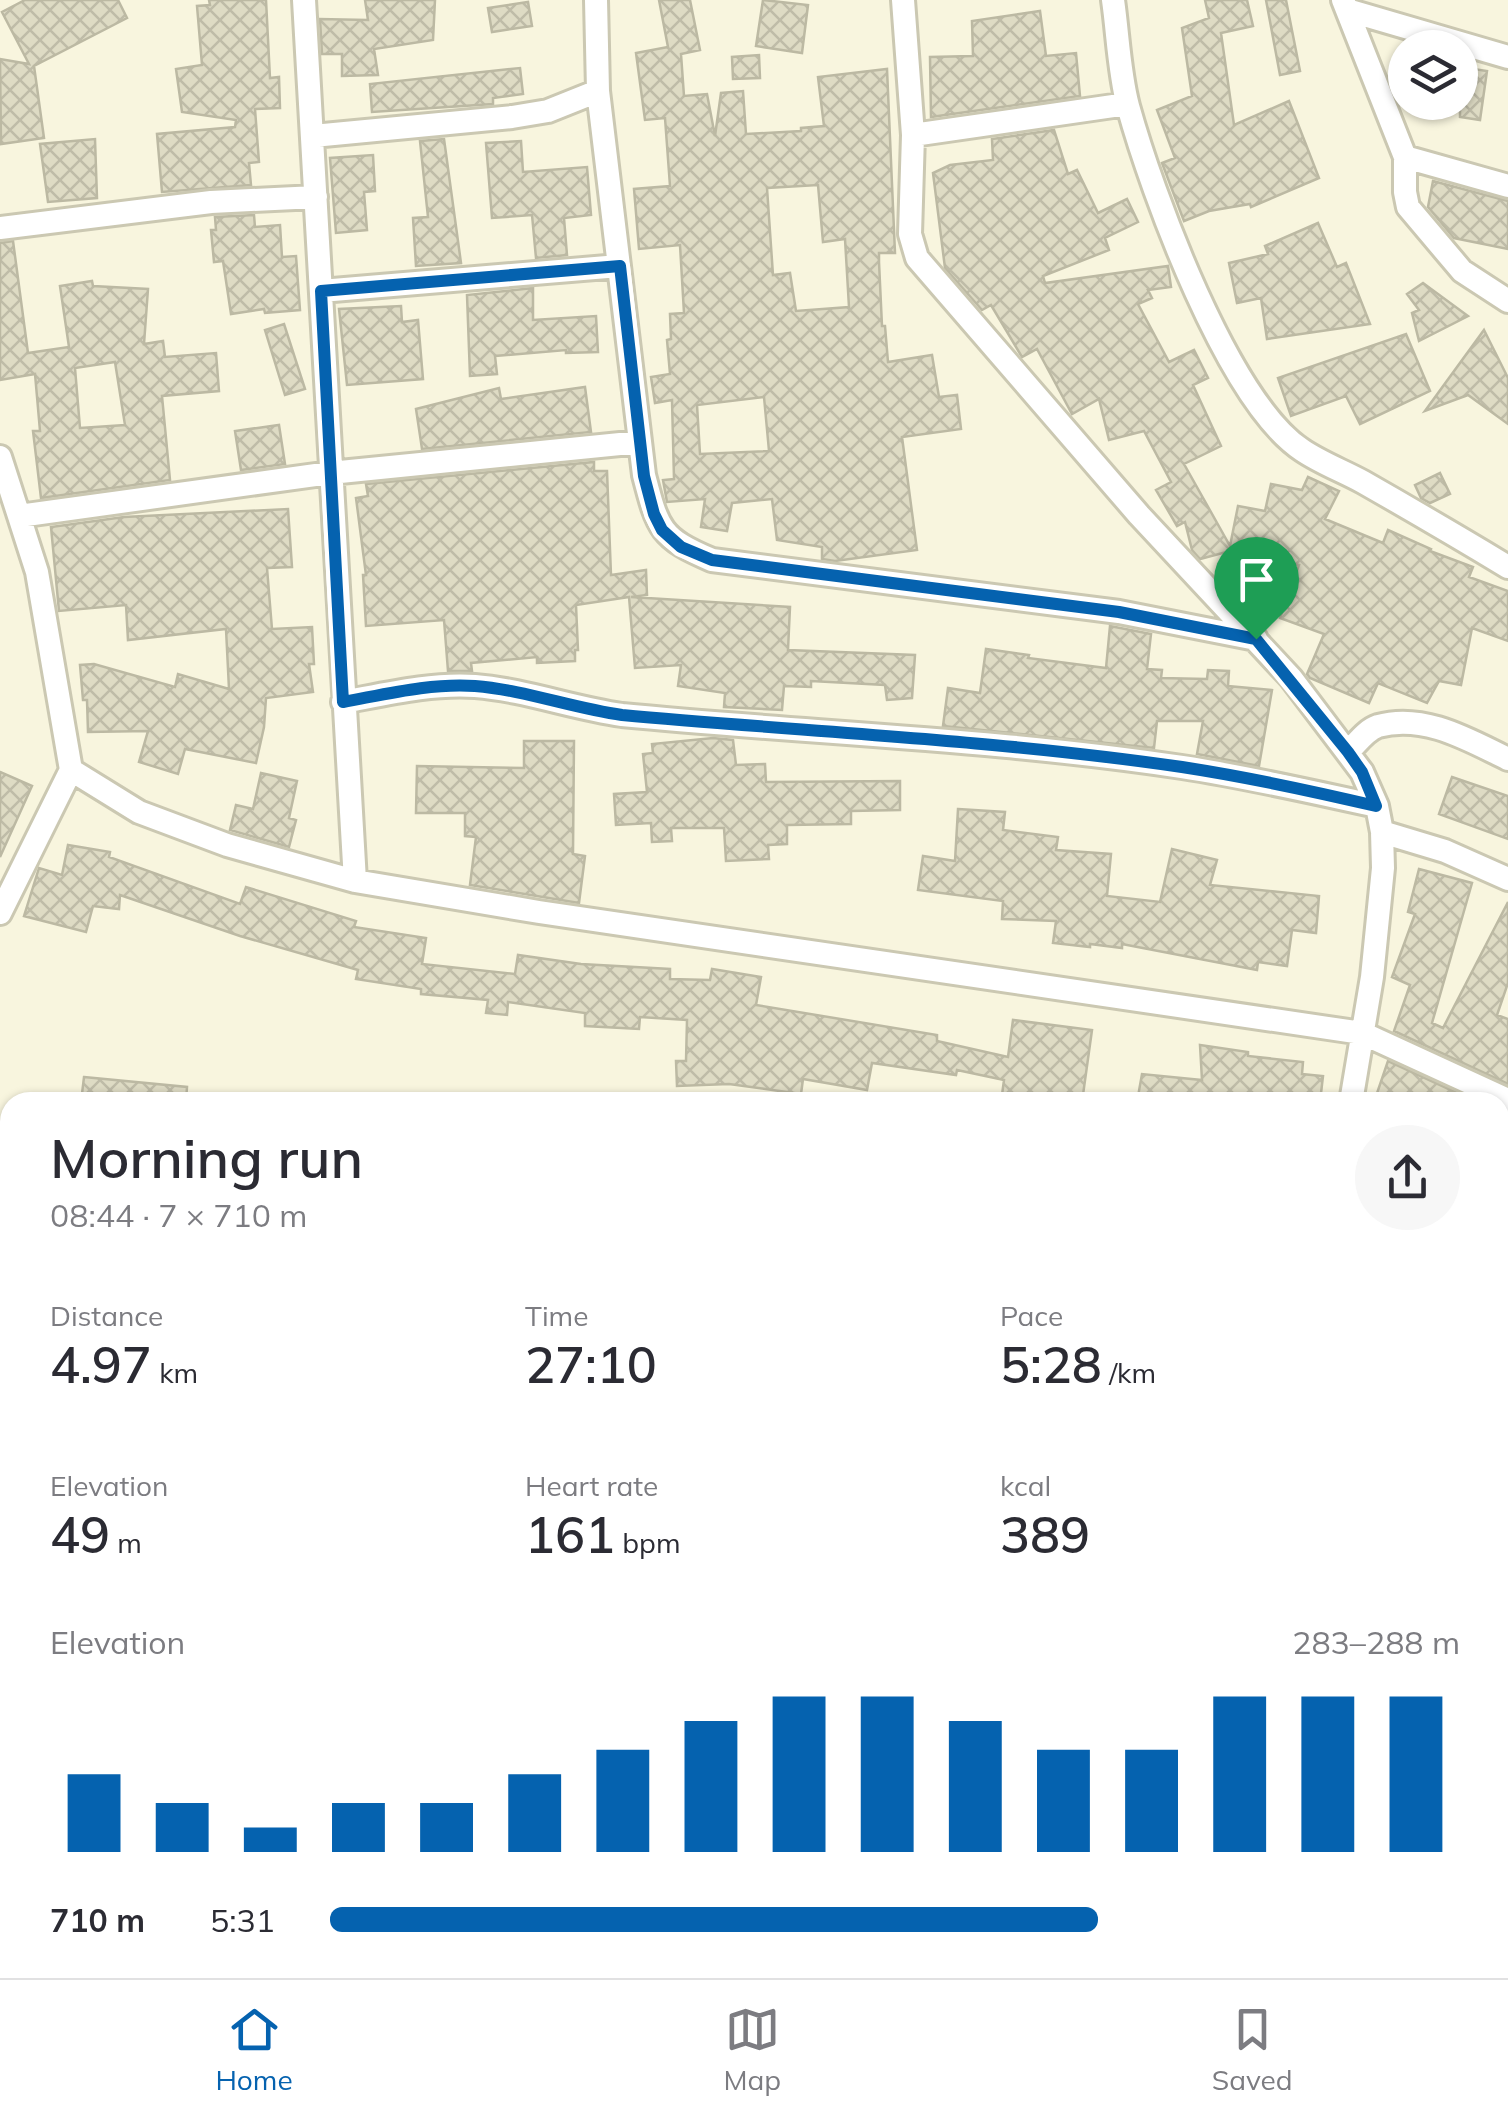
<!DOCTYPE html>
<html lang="en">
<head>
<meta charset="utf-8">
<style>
  :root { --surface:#fff; --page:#f7f7f7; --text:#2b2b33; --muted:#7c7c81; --line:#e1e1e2; --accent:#0562af }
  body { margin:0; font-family:Mulish,sans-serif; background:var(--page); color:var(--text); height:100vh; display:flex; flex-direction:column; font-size:38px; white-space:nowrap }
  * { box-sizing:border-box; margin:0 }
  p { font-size:32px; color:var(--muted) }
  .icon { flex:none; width:55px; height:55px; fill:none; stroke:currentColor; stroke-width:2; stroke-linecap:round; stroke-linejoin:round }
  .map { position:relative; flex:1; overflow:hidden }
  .side { position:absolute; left:0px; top:1092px; width:1510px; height:888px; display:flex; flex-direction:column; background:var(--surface); border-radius:30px 30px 0 0; box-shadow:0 2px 8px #0004 }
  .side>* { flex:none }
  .fabs { position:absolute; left:1388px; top:30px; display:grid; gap:20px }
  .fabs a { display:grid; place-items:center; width:90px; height:90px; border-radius:50%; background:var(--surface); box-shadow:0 2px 8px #0004; font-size:50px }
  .pin { position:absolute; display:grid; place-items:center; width:85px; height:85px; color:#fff; margin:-102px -42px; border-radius:50% 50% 50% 0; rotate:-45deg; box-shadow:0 0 10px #0007 }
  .pin .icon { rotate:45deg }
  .round { display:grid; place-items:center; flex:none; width:105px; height:105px; border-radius:52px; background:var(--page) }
  .summary { display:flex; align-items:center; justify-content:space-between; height:170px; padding:0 50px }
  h1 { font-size:55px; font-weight:600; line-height:75px }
  .metrics { display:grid; grid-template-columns:repeat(3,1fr); gap:15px; height:170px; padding:10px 50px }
  .metrics div { display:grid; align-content:center }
  .metrics b { font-size:50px; font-weight:600 }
  .metrics small { font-size:28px; font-weight:400 }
  .metrics p { font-size:28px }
  .chart { height:280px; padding:20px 50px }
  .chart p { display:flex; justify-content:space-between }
  .chart svg { width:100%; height:180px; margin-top:10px; stroke:var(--accent); stroke-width:6 }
  ul { padding:0 50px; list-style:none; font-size:32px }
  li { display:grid; grid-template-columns:160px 120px 1fr; align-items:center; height:75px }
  li i { height:25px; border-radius:12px; background:var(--accent) }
  .menu { display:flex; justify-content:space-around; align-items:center; height:140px; border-top:2px solid var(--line); background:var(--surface); font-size:28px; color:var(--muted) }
  .menu a { display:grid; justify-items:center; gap:5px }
  .menu .active { color:var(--accent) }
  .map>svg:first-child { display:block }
</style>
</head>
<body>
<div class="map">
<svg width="1508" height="1978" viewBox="0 0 1508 1978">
  <defs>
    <pattern id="building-cross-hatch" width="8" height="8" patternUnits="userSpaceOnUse" patternTransform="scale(2.5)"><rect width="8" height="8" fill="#dedbc4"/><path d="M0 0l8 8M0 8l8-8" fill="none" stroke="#bfbca8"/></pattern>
  </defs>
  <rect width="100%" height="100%" fill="#f8f5de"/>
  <path fill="url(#building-cross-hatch)" stroke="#bcb9a3" stroke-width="2.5" fill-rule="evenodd" d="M25 0H118L127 18 34 66 44 138 1 144 0 59 29 64 2 12Z
    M209 0H266L270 78 279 77 280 108 255 109 259 162 249 163 251 185 162 192 157 134 235 127 236 120 182 112 176 69 202 65 197 6 210 5Z
    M365 0H435L433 40 374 49 378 75 342 76V54H322L320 19 368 20Z
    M659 0H690L700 50 681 54 684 96 707 94 715 136 721 93 743 91 746 134 801 131V128L824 126 818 77 887 69 895 253H879V262L882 326H885L888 362 932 355 939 397 957 395 961 429 902 437 917 550 835 561 822 559V547L777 540 772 499 732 503 727 531 701 527 705 499 667 502 663 480 674 479 672 400 655 403 651 377 670 374 667 340 671 339 670 314 684 313 680 245 639 249 634 189 670 186 665 118 645 120 636 53 668 47ZM818 185 823 242 845 239 849 307 796 311 790 273 773 275 767 188ZM764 397 769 451 700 454 697 405Z
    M763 0 808 5 802 53 756 46Z
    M1205 0H1247L1253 26 1221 33 1234 125 1289 101 1319 178 1251 207 1250 204 1209 211 1184 221 1162 163 1175 158 1157 110 1192 96 1182 28 1209 18Z
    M1266 0H1286L1300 71 1280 75Z
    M528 2 532 26 492 32 488 8Z
    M1040 11 1046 56 1076 53 1080 96 931 117 930 57 973 56 972 21Z
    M759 55 760 78 733 79 732 57Z
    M1460 67 1487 71 1480 120 1460 117Z
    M520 68 523 94 493 98V104L372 112 370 84Z
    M1054 130 1068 174 1077 170 1098 213 1127 199 1138 222 1105 238 1109 250 1043 276 1045 283 1168 266 1171 287 1148 290 1152 298 1138 304 1169 362 1194 350 1208 378 1193 385 1221 446 1184 464 1230 546 1238 506 1265 511 1271 484 1302 490 1308 477 1339 491 1325 519 1383 543 1388 530 1431 549 1430 551 1473 567 1469 577 1508 591V641L1472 628 1461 685 1439 681 1427 703 1378 683 1369 703 1310 678 1307 674 1324 634 1280 618 1299 565 1230 551 1200 559 1192 550 1185 522 1177 526 1156 490 1171 482 1144 431 1109 440 1099 399 1072 414 1037 349 1022 357 991 305 982 310 945 268 933 173 950 165 993 160 992 139Z
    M95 139 97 198 48 202 40 144Z
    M444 139 461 263 416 266 413 218 428 217 420 141Z
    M521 141 523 172 587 167 591 215 564 218 567 255 536 258 532 215 492 218 486 143Z
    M373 155 375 191 364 192 367 230 336 233 330 158Z
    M1433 181 1508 201V249L1454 238 1428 207Z
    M254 215 255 227 280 225 282 257 296 256 300 310 265 313 264 309 231 314 223 261 214 262 211 230H216L215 217Z
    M1318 223 1337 267 1346 263 1370 324 1267 339 1261 298 1237 303 1229 263 1268 254 1265 246Z
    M13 241 28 353 69 347 60 286 92 281 93 286 148 289 144 344 163 341 165 357 216 353 219 391 162 396 170 480 41 498 33 431H40L35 374 0 380V243ZM115 362 125 425 80 428 75 368Z
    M1423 283 1468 316 1419 341 1412 313 1419 310 1407 294Z
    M533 288V320L596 316 598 352 566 353V350L495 356 497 374 470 376 467 295Z
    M401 306 402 322 418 320 423 379 347 385 339 309Z
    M284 324 305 389 285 395 265 330Z
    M1484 330 1508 378V424L1468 395 1425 411Z
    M1406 334 1430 391 1360 424 1346 396 1291 416 1278 378Z
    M585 387 591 432 422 449 416 409 499 388 501 399Z
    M279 425 285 464 241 470 235 431Z
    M594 462V471H607L611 575 646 570 647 595 631 597 790 607 788 650 915 655 912 698 887 700 885 685 811 681V687L784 686 782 710 724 707 725 693 678 686 681 665 635 668 629 597 576 605 578 650H575V661L537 663V657L471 663 472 671H448L444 620 366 626 363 575H366L356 498 368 496 366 484Z
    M1440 473 1450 494 1430 503 1421 498 1415 485Z
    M288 509 292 567 267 568 272 629 312 627 314 664H309L313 692 266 698 264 727 256 763 185 749 178 774 139 762 148 731 88 732 87 700H83L80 665 94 664 175 687 178 674 229 689 226 629 128 640 126 605 59 611 51 527 124 517Z
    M1110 626 1151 634 1147 669 1162 670 1161 678 1207 679 1208 670 1229 671 1228 686 1272 690 1259 766 1197 754 1203 721H1157L1154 748 943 726 948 688 980 693 986 649 1029 655 1028 658 1106 668Z
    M713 738 733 740 736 765 765 764 766 782 900 781V810L851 811V824L787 825V844L768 845 769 859 726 861 724 828H671L672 841 652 842 651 823 616 825 614 794 647 792 643 754 653 753 652 744Z
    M524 741H574L573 854 585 856 579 903 470 885 476 837 465 836V813H416L417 766 524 768Z
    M0 772 32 786 0 857Z
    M261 773 297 781 289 818 296 820 289 847 230 830 236 805 253 809Z
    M1452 777 1508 796V839L1439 814Z
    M958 809 1005 812 1003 830 1058 837 1056 850 1111 854 1107 896 1160 902 1172 849 1217 860 1210 885 1319 896 1316 933 1292 930 1287 966 1258 962 1257 970 1122 944V948L1090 944V947L1053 943 1056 921 1002 919 1003 901 918 890 923 856 955 861Z
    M68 845 110 852 109 857 240 904 246 887 356 921 354 927 426 938 422 964 515 974 518 955 581 964 670 969V979L710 980 712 969 761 977 756 1005 937 1035V1041L1008 1057 1013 1020 1092 1030 1082 1102H1024V1098L1002 1095 1004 1080 957 1070 956 1075 872 1063 867 1090 803 1079 801 1094 729 1084 677 1086 676 1061H686L687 1020 640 1017 639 1029 585 1026V1013L508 1002 507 1015 486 1013 488 1000 421 994V989L356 979 358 970 240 936 120 895 119 909 93 906 86 932 24 916 39 868 62 875Z
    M1419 869 1472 883 1432 1023 1443 1028 1508 902V983L1497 1015 1508 1019V1084L1394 1031 1410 985 1392 977 1415 914 1408 912Z
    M1200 1045 1248 1052V1056L1303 1062 1302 1074 1323 1076 1320 1102H1137L1142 1074 1202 1080Z
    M1388 1061 1477 1102H1374Z
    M84 1077 187 1087 186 1102H81Z"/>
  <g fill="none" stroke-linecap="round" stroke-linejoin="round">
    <g stroke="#cbc8b2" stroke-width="28">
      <path id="minor" d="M304 0 355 881
        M596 0 598 91 644 475C658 529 660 538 712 560L1119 612 1256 639
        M903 0 913 135 910 234 917 258 1139 515 1291 678 1362 772 1377 806 1382 832 1383 868 1372 977 1351 1102
        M1113 0C1118 35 1119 72 1128 106 1152 193 1228 401 1302 450 1321 463 1343 471 1363 482 1412 510 1460 538 1508 567
        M1343 0 1405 157V192L1408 207 1462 271 1508 301
        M1347 10 1508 57
        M913 135 1127 104
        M313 136 512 117 548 111 598 91
        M1405 157 1508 186
        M0 228 211 202 316 197
        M321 291 619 266
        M0 457 37 572 71 770 139 812 227 845 355 881 539 912 1362 1033 1508 1100
        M19 516 330 473 640 442
        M343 702C386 694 430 683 475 686 525 690 572 708 622 715 808 733 997 739 1182 767 1248 777 1312 792 1377 806
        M1348 752C1357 743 1366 730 1378 726 1424 713 1469 740 1508 759
        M1382 832 1445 851 1508 879
        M0 913 71 770
        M0 1183 10 1184
        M1500 1401 1508 1403
        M0 1458 10 1484
        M0 1516 10 1517
        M1500 1673 1508 1671
        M1333 1970 1334 1978"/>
    </g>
    <g stroke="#cbc8b2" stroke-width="38">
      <path id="secondary" d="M0 1865 10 1867
        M1500 1890 1508 1888
        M203 1970 205 1978
        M811 1970 919 1976 996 1970"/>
    </g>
    <use href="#minor" stroke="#fff" stroke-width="22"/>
    <use href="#secondary" stroke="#fff" stroke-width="32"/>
  </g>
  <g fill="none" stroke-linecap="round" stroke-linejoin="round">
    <g stroke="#fff" stroke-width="20">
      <path id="route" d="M620 266 644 476 654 514 662 530 681 547 712 560 1119 612 1256 639 1348 752 1362 772 1376 806C1312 791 1248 777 1182 767 997 740 809 732 622 715 572 708 525 690 475 686 430 683 387 694 343 702L321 291Z"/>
    </g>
    <use href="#route" stroke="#0562af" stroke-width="12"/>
  </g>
</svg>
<div class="fabs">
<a><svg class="icon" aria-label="layers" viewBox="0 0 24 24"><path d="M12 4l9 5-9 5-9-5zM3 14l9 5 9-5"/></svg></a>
</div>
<div class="pin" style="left:1256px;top:639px;background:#1e9e55"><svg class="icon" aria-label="arrive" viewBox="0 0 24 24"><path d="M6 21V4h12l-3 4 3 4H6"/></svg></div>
<section class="side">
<div class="summary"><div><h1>Morning run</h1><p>08:44 · 7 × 710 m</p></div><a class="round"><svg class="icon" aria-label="share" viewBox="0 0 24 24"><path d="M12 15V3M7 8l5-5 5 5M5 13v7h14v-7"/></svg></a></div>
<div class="metrics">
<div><p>Distance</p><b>4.97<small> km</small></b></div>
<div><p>Time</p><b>27:10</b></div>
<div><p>Pace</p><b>5:28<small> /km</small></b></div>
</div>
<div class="metrics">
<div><p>Elevation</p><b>49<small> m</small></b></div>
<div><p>Heart rate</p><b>161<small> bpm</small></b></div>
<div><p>kcal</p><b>389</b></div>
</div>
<div class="chart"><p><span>Elevation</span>283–288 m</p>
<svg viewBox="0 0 160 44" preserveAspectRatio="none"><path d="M5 44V25M15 44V32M25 44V38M35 44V32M45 44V32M55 44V25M65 44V19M75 44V12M85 44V6M95 44V6M105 44V12M115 44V19M125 44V19M135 44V6M145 44V6M155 44V6"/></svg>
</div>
<ul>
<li><b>710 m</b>5:31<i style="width:68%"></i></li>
</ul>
</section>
</div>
<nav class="menu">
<a class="active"><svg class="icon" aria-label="home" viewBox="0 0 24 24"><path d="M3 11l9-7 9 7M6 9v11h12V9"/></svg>Home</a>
<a><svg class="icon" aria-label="map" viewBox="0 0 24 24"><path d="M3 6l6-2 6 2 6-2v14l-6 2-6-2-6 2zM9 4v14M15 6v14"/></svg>Map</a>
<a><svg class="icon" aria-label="saved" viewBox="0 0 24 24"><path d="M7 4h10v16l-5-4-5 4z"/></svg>Saved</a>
</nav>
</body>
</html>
